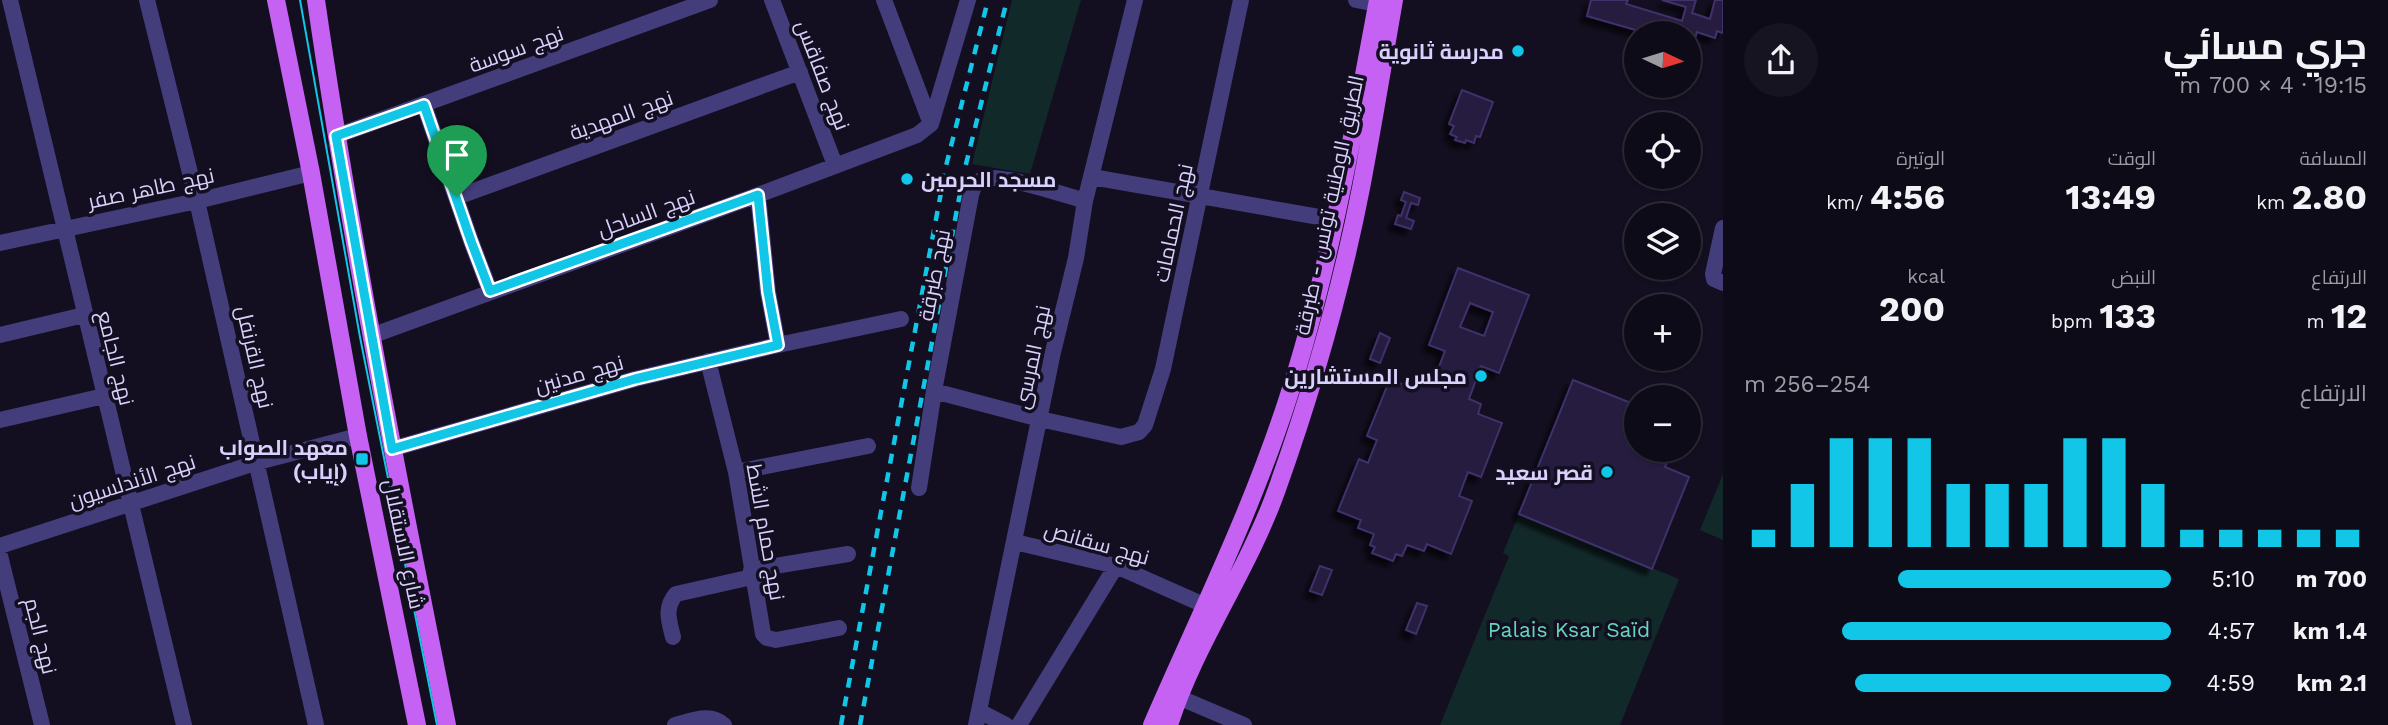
<!DOCTYPE html>
<html lang="ar">
<head>
<meta charset="utf-8">
<style>
  :root { --surface:#0e0b18; --page:#171421; --text:#f1f3f6; --muted:#9b9ba2; --line:#2e2b37; --accent:#11c6e7 }
  body { margin:0; font-family:"Work Sans",Cairo,sans-serif; background:var(--page); color:var(--text); direction:rtl; height:100vh; display:flex; flex-direction:column; font-size:26px; white-space:nowrap }
  * { box-sizing:border-box; margin:0 }
  p { font-size:23px; color:var(--muted) }
  .icon { flex:none; width:38px; height:38px; fill:none; stroke:currentColor; stroke-width:2; stroke-linecap:round; stroke-linejoin:round }
  .map { position:relative; flex:1; overflow:hidden; direction:ltr }
  .panel { display:flex; flex-direction:column; background:var(--surface); width:665px }
  .panel>* { flex:none }
  .needle { width:46px; rotate:94deg }
  .controls { position:absolute; left:1624px; top:21px; display:grid; gap:14px }
  .controls a { display:grid; place-items:center; width:77px; height:77px; border-radius:50%; background:var(--surface); box-shadow:0 2px 5px #0004,0 0 0 2px var(--line); font-size:35px }
  .pin { position:absolute; display:grid; place-items:center; width:60px; height:60px; color:#fff; margin:-72px -30px; border-radius:50% 50% 50% 0; rotate:-45deg; box-shadow:0 0 7px #0007 }
  .pin .icon { rotate:45deg }
  .round { display:grid; place-items:center; flex:none; width:74px; height:74px; border-radius:37px; background:var(--page) }
  .head { display:flex; align-items:center; justify-content:space-between; height:119px; padding:0 21px }
  h1 { font-size:38px; font-weight:700; line-height:52px }
  .metrics { display:grid; grid-template-columns:repeat(3,1fr); gap:10px; height:119px; padding:7px 21px }
  .metrics div { display:grid; align-content:center }
  .metrics b { font-size:35px; font-weight:700 }
  .metrics small { font-size:19px; font-weight:400 }
  .metrics p { font-size:19px }
  .chart { height:196px; padding:14px 21px }
  .chart p { display:flex; justify-content:space-between }
  .chart svg { width:100%; height:126px; margin-top:7px; stroke:var(--accent); stroke-width:6 }
  ul { padding:0 21px; list-style:none; font-size:23px }
  li { display:grid; grid-template-columns:112px 84px 1fr; align-items:center; height:52px }
  li i { height:18px; border-radius:9px; background:var(--accent) }
  main { display:flex; flex:1; min-height:0 }
  .map>svg:first-child { display:block }
</style>
</head>
<body>
<main>
<section class="panel">
<div class="head"><div><h1>جري مسائي</h1><p>19:15 · 4 × 700 m</p></div><a class="round"><svg class="icon" aria-label="share" viewBox="0 0 24 24"><path d="M12 15V3M7 8l5-5 5 5M5 13v7h14v-7"/></svg></a></div>
<div class="metrics">
<div><p>المسافة</p><b>2.80<small> km</small></b></div>
<div><p>الوقت</p><b>13:49</b></div>
<div><p>الوتيرة</p><b>4:56<small> /km</small></b></div>
</div>
<div class="metrics">
<div><p>الارتفاع</p><b>12<small> m</small></b></div>
<div><p>النبض</p><b>133<small> bpm</small></b></div>
<div><p>kcal</p><b>200</b></div>
</div>
<div class="chart"><p><span>الارتفاع</span>254–256 m</p>
<svg viewBox="0 0 160 44" preserveAspectRatio="none"><path d="M5 44V38M15 44V22M25 44V6M35 44V6M45 44V6M55 44V22M65 44V22M75 44V22M85 44V6M95 44V6M105 44V22M115 44V38M125 44V38M135 44V38M145 44V38M155 44V38"/></svg>
</div>
<ul>
<li><b>700 m</b>5:10<i style="width:64%"></i></li>
<li><b>1.4 km</b>4:57<i style="width:77%"></i></li>
<li><b>2.1 km</b>4:59<i style="width:74%"></i></li>
</ul>
</section>
<div class="map">
<svg width="1723" height="725" viewBox="0 0 1723 725">
  <defs>
    <filter id="shadow"><feDropShadow dx="-6" dy="6" stdDeviation="2" flood-color="#0009"/></filter>
  </defs>
  <rect width="100%" height="100%" fill="#130f20"/>
  <path fill="#12292a" d="M1012 0H1081L1030 174 972 164Z
    M1723 474V540L1700 530Z
    M1519 514 1679 579 1620 725H1440L1509 556 1503 553Z"/>
  <path fill="#251c40" stroke="#3f306a" stroke-width="2" fill-rule="evenodd" filter="url(#shadow)" d="M1591 0H1628L1626 4 1682 21 1686 7 1662 0H1696L1692 13 1710 19 1715 0H1723V33L1717 31 1715 38 1697 32 1692 47 1689 46V33H1646L1587 16Z
    M1462 90 1493 102 1480 137 1476 136 1474 143 1466 140 1465 143 1455 140 1457 137 1450 134 1454 126 1449 124Z
    M1404 192 1420 198 1418 205 1411 203 1406 218 1414 221 1411 229 1395 224 1398 215 1401 216 1406 202 1401 200Z
    M1458 268 1529 295 1499 373 1481 366 1469 399 1481 404 1478 414 1502 423 1481 477 1468 472 1459 496 1472 501 1451 554 1427 544 1424 551 1407 545 1402 556 1396 554 1393 561 1372 553 1375 547 1370 545 1374 534 1358 528 1361 520 1338 511 1359 459 1368 463 1377 440 1367 436 1390 379 1414 389 1418 380 1432 385 1445 351 1429 345ZM1470 303 1493 312 1484 336 1460 327Z
    M1380 333 1390 338 1380 363 1370 359Z
    M1573 380 1636 405V450H1672L1665 467 1689 477 1652 569 1519 514Z
    M1320 566 1332 570 1322 595 1310 591Z
    M1417 603 1427 606 1416 634 1406 630Z"/>
  <g fill="none" stroke-linecap="round" stroke-linejoin="round">
    <path stroke="#433d7c" stroke-width="16" d="M10 0 184 725
      M147 0 197 201 316 725
      M772 0 835 165
      M884 0 931 124
      M1356 0 1377 4
      M424 105 471 241 490 291
      M931 124 968 0
      M336 136 710 0
      M1092 177 1336 220
      M758 195 768 292 778 345
      M457 197 800 72
      M1723 228 1713 274 1714 279 1723 283
      M0 243 197 201 311 173
      M0 335 84 315
      M371 336 758 195 917 135 931 124
      M708 361 736 472 763 634 767 638 776 640 839 628
      M934 391 1040 419 1121 437 1139 432 1145 425 1163 369 1241 0
      M0 420 104 396
      M392 449 635 379 778 345 901 319
      M736 472 868 446
      M919 488 934 391 971 195C973 188 975 182 983 179 1002 173 1064 195 1085 201
      M1015 542 1116 566 1204 605
      M0 546 258 462 358 436
      M0 556 42 725
      M751 570 848 554
      M673 637C669 621 664 608 676 594L752 577
      M1178 697 1244 725
      M979 711 1006 725
      M675 725C692 721 710 712 724 725
      M976 725 1053 352 1076 258 1085 201 1135 0
      M1019 725 1116 566"/>
    <path stroke="#c561f3" stroke-width="18" d="M276 0 311 173 358 436 417 725
      M316 0C351 243 399 484 447 725
      M1152 725C1199 617 1252 510 1288 398 1330 268 1353 133 1378 0
      M1169 725C1195 643 1248 571 1277 489 1312 391 1341 290 1361 188 1373 125 1383 63 1394 0"/>
    <path stroke="#11c6e7" stroke-width="2" d="M300 0 360 337 437 725"/>
    <path stroke="#11c6e7" stroke-width="4.5" stroke-dasharray="10 9" stroke-linecap="butt" d="M841 725 946 166 988 0
      M860 725 964 172 1007 0"/>
  </g>
  <g fill="none" stroke-linecap="round" stroke-linejoin="round">
    <g stroke="#fff" stroke-width="14">
      <path id="route" d="M424 105 471 241 490 291 758 195 768 292 778 345 635 379 392 449 336 136Z"/>
    </g>
    <use href="#route" stroke="#11c6e7" stroke-width="9"/>
  </g>
  <g fill="#11c6e7" stroke="#130f20" stroke-width="2.5">
    <circle cx="1518" cy="51" r="7"/>
    <circle cx="907" cy="179" r="7"/>
    <circle cx="1481" cy="376" r="7"/>
    <rect x="355" y="452" width="14" height="14" rx="3.5"/>
    <circle cx="1607" cy="472" r="7"/>
  </g>
  <g text-anchor="middle" dominant-baseline="central" stroke-width="7" stroke-linejoin="round" paint-order="stroke">
    <g font-size="21" fill="#d8d1fc" stroke="#130f20">
      <text transform="translate(516 49) rotate(-20)">نهج سوسة</text>
      <text transform="translate(823 75) rotate(69)">نهج صفاقس</text>
      <text transform="translate(621 115) rotate(-20)">نهج المهدية</text>
      <text transform="translate(151 188) rotate(-12)">نهج طاهر صفر</text>
      <text transform="translate(1329 205) rotate(-78)">الطريق الوطنية تونس - طبرقة</text>
      <text transform="translate(646 213) rotate(-20)">نهج الساحل</text>
      <text transform="translate(1173 223) rotate(-78)">نهج الحمامات</text>
      <text transform="translate(934 275) rotate(-79)">نهج طبرقة</text>
      <text transform="translate(255 357) rotate(77)">نهج القرنفل</text>
      <text transform="translate(1032 357) rotate(-78)">نهج المرسى</text>
      <text transform="translate(116 358) rotate(76)">نهج الجامع</text>
      <text transform="translate(579 374) rotate(-16)">نهج مدنين</text>
      <text transform="translate(132 481) rotate(-18)">نهج الأندلسيون</text>
      <text transform="translate(766 532) rotate(80)">نهج حمام الشط</text>
      <text transform="translate(1097 543) rotate(16)">نهج سقانص</text>
      <text transform="translate(404 544) rotate(78)">شارع الاستقلال</text>
      <text transform="translate(41 636) rotate(76)">نهج الجم</text>
    </g>
    <g font-size="21" font-weight="bold" fill="#d8d1fc" stroke="#130f20" text-anchor="end">
      <text x="1504" y="51">مدرسة ثانوية</text>
      <text x="921" y="179" text-anchor="start">مسجد الحرمين</text>
      <text x="1467" y="376">مجلس المستشارين</text>
      <text x="348" y="447">معهد الصواب<tspan x="348" dy="24">(إياب)</tspan></text>
      <text x="1593" y="472">قصر سعيد</text>
    </g>
    <g font-size="21" fill="#63d6bf" stroke="#130f20">
      <text x="1569" y="629">Palais Ksar Saïd</text>
    </g>
  </g>
</svg>
<div class="controls">
<a><svg class="needle" viewBox="-14 -14 28 28"><path d="M0-13l5 13h-10z" fill="#e53935"/><path d="M0 13l5-13h-10z" fill="#9b9ba2"/></svg></a>
<a><svg class="icon" aria-label="locate" viewBox="0 0 24 24"><circle cx="12" cy="12" r="6"/><path d="M12 2v4M12 18v4M2 12h4M18 12h4"/></svg></a>
<a><svg class="icon" aria-label="layers" viewBox="0 0 24 24"><path d="M12 4l9 5-9 5-9-5zM3 14l9 5 9-5"/></svg></a>
<a>+</a>
<a>−</a>
</div>
<div class="pin" style="left:457px;top:197px;background:#1e9e55"><svg class="icon" aria-label="arrive" viewBox="0 0 24 24"><path d="M6 21V4h12l-3 4 3 4H6"/></svg></div>
</div>
</main>
</body>
</html>
